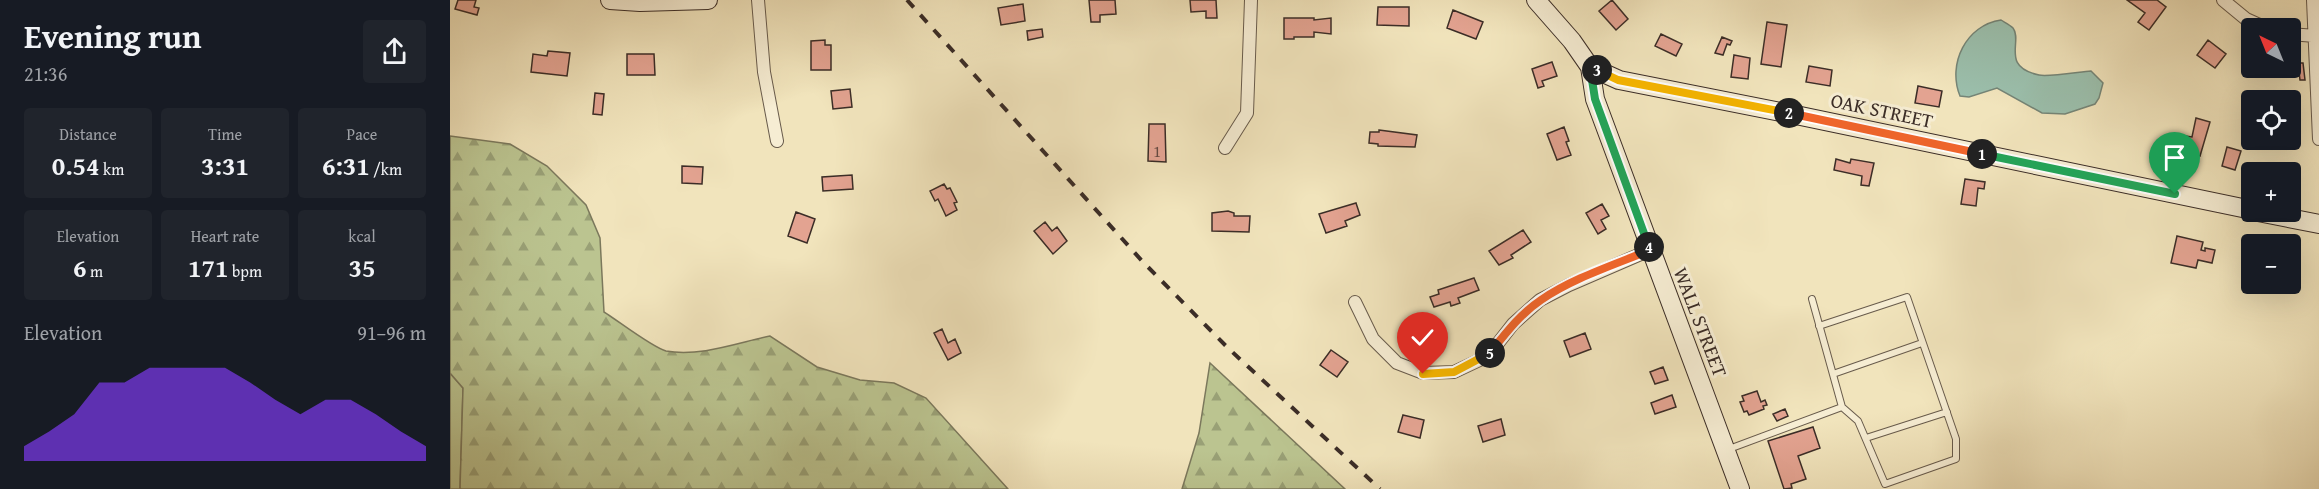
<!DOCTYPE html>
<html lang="en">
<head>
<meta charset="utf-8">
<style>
  :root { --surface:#171b24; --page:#20242c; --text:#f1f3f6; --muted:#9ea1a6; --accent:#7c3aed }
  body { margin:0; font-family:"Gentium Book Plus",serif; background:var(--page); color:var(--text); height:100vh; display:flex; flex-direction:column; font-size:22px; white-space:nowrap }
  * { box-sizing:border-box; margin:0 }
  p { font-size:20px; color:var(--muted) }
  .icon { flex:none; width:33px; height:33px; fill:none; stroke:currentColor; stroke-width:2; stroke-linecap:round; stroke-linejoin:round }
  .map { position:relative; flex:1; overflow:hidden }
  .drawer { display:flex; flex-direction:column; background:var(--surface); width:450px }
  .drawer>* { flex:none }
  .needle { width:39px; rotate:317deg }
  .controls { position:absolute; left:1791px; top:18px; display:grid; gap:12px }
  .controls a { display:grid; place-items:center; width:60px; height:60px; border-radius:6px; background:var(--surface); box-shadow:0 6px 24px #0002; font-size:30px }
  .pin { position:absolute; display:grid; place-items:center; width:51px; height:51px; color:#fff; margin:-62px -26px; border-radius:50% 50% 50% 0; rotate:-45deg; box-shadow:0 0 6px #0007 }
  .pin .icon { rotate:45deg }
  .km { position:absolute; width:30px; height:30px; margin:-15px; border-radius:50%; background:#222; color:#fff; font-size:16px; line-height:30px; text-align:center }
  .round { display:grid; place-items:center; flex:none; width:63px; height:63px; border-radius:6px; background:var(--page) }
  .headline { display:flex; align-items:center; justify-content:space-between; height:102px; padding:0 24px }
  h1 { font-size:33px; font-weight:600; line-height:45px }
  .metrics { display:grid; grid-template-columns:repeat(3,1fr); gap:9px; height:102px; padding:6px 24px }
  .metrics div { display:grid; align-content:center; border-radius:6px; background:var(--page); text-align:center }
  .metrics b { font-size:26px; font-weight:600 }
  .metrics small { font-size:16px; font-weight:400 }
  .metrics p { font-size:16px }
  .chart { height:168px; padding:12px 24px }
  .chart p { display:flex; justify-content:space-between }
  .chart svg { width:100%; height:108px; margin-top:6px; fill:var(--accent); opacity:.7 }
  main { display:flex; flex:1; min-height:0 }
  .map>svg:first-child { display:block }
</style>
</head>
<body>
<main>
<section class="drawer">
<div class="headline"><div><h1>Evening run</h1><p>21:36</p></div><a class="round"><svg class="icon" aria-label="share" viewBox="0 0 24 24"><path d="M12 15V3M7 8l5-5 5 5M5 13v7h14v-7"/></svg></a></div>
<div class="metrics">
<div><p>Distance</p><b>0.54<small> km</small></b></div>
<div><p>Time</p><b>3:31</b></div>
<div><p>Pace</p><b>6:31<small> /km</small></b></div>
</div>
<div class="metrics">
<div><p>Elevation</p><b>6<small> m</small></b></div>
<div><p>Heart rate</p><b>171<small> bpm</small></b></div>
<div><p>kcal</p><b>35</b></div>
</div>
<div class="chart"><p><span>Elevation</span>91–96 m</p>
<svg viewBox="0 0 160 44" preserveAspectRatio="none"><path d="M0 44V38L10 32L20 25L30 12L40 12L50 6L60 6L70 6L80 6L90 12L100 19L110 25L120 19L130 19L140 25L150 32L160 38V44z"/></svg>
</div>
</section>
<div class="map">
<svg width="1869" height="489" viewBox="0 0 1869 489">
  <defs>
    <pattern id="forest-firs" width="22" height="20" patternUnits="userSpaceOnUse" patternTransform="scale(1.5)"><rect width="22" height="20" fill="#bbc490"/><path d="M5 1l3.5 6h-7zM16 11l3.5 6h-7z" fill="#99a076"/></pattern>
  </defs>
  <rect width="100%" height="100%" fill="#f1e4bc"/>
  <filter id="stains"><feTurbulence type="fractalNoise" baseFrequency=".00333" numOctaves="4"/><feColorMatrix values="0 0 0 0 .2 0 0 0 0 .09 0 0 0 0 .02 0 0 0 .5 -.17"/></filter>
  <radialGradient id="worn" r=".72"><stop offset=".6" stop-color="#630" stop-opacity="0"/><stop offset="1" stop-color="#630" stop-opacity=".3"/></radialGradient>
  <path fill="#bbc490" stroke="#7b785c" stroke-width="1.5" d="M0 373 13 388 10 489H0Z"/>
  <path fill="url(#forest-firs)" stroke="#7b785c" stroke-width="1.5" d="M0 136 60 144 97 166 136 205 150 238 154 312C167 320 203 348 216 351 250 357 287 343 320 336L367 367 410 380 444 383 476 398 558 489H10L13 388 0 373Z
    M760 363 895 489H732L749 433Z"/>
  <path fill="#9bbfac" stroke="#758577" stroke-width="1.5" d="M1551 20C1554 22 1560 25 1563 28 1573 41 1550 67 1589 75 1598 77 1629 72 1641 71L1653 83 1649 98 1645 104 1615 114 1592 113 1547 88 1519 97 1510 96C1497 64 1516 25 1551 20Z"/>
  <path fill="#e3a391" stroke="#3b2d27" stroke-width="1.5" d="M8 0H26L24 7 29 8 27 15 5 9Z
    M639 0H665L666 14 650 15V22H641Z
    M740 0H766L767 18H756V11L741 12Z
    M1162 0 1178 19 1166 30 1149 11Z
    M1677 0H1707L1716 7 1699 30 1688 22 1695 13Z
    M573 4 575 21 551 25 548 8Z
    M928 7H959V26L927 25Z
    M1003 10 1033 22 1026 39 997 28Z
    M834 18H864V20L881 18V34L864 32V37H844V39H834Z
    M1317 22 1337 25 1331 67 1311 64Z
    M592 29 593 37 578 40 577 31Z
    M1211 34 1232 44 1226 56 1205 46Z
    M1272 37 1282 41 1280 45 1277 44 1273 55 1265 53Z
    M375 40V45H381V70H361V41Z
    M1758 40 1776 54 1765 68 1747 55Z
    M98 51 120 53 117 76 81 72 83 54 97 56Z
    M177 54H204L205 75H177Z
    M1284 55 1300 58 1298 79 1281 77Z
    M1102 62 1107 76 1092 81 1094 86 1088 88 1082 69Z
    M1848 63H1853L1855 80H1850Z
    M1359 66 1382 70 1380 86 1356 82Z
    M1468 86 1492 91 1489 107 1465 103Z
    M400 89 402 107 383 109 381 91Z
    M145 93 154 94 152 115 143 114Z
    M1746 118 1760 122 1750 156 1726 150 1729 135 1742 137Z
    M699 124H715L716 162 698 161Z
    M1114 127 1119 141 1116 142 1121 155 1107 160 1097 134Z
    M929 130 967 135 965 147 928 146V144L919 143 920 132H929Z
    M1817 140H1836L1834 149 1816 146Z
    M1777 147 1791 151 1785 170 1772 166Z
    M1386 159 1400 163 1401 159 1424 163 1419 186 1411 185 1412 176 1384 170Z
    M232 166 253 167 252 184 232 183Z
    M402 175 403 189 373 191 372 177Z
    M1515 179 1535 182 1534 189 1528 188 1526 206 1511 204Z
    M494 184 497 189 500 188 507 202 504 203 507 210 496 216 488 199 485 201 480 191Z
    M906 203 910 215 895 221 897 226 876 233 869 214Z
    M1152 204 1159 216 1151 220 1156 229 1148 234 1136 213Z
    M778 211 784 213V216H800L799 232 762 231V213Z
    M346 212 365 219 357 243 338 236Z
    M595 222 602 231 607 227 617 241 603 254 584 231Z
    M1073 230 1081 242 1061 255 1063 258 1049 265 1039 251Z
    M1727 236 1753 242 1751 250 1755 251V248L1765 250 1762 263 1748 260 1746 268 1721 263Z
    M1024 278 1029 290 1008 298 1010 303 1001 306 1000 302 984 307 980 297 989 294 988 290Z
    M1840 278H1845L1844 290 1830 289V284H1840Z
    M492 329 498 343 505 339 511 353 498 360 484 333Z
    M1135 333 1141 349 1120 357 1114 341Z
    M881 350 898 362 887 377 870 365Z
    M1213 367 1218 380 1205 384 1200 372Z
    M1307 391 1311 402 1315 400 1317 405 1313 406 1314 409 1299 415 1297 411 1294 412 1290 402 1294 401 1292 396Z
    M1222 395 1226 407 1205 414 1201 403Z
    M1335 409 1338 416 1327 421 1323 414Z
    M953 415 974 420 970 438 948 432Z
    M1051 419 1055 435 1033 442 1028 426Z
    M1363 427 1370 448 1348 456 1356 479 1341 484 1342 488 1334 489 1318 441Z"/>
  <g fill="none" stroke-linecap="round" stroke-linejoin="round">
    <g stroke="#685b4c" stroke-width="8">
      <path id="lane" d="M1369 326 1457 297 1506 439V459L1435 484 1408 421 1392 407
        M1383 374 1472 343
        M1416 438 1497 412
        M1279 449 1392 407 1362 299"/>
    </g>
    <g stroke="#685b4c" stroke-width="14">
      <path id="street" d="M308 0 314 72 327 141
        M1773 0 1796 19 1816 28
        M1863 0 1869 139
        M1840 34 1865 36
        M775 148 797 113 801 0
        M905 302 923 339 947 363 973 373 1004 372 1038 356 1063 324 1090 300 1119 285 1200 250"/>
    </g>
    <g stroke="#3b2d27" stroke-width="20">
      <path id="secondary" d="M160 0 190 2 258 0
        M1086 0 1122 41 1140 67 1169 80 1341 114 1802 210
        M1140 67 1145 99 1290 489
        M1808 212 1869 224"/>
    </g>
    <use href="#lane" stroke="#f6edd3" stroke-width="6"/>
    <use href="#street" stroke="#f6edd3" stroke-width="12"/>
    <use href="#secondary" stroke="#f6edd3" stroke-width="18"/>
    <path stroke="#3b2d27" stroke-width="4" stroke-dasharray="10 10" stroke-linecap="butt" d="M457 0 693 262 778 348 930 489"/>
  </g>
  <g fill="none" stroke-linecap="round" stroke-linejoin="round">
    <g stroke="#fff" stroke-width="12">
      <path id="split-1" d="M1532 154 1725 194"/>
    </g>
    <g stroke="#fff" stroke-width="12">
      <path id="split-2" d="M1339 113 1532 154"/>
    </g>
    <g stroke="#fff" stroke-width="12">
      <path id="split-3" d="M1147 70 1168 80 1339 113"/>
    </g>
    <g stroke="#fff" stroke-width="12">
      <path id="split-4" d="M1147 70 1140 67 1145 99 1199 247"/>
    </g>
    <g stroke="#fff" stroke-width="12">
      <path id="split-5" d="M1040 353C1055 334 1070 314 1091 300 1123 278 1164 265 1200 250L1199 247"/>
    </g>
    <g stroke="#fff" stroke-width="12">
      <path id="split-6" d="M973 374 1004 372 1040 353"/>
    </g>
    <use href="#split-1" stroke="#22a559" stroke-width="8"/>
    <use href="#split-2" stroke="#f0652b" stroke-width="8"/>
    <use href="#split-3" stroke="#f5b400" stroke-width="8"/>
    <use href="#split-4" stroke="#22a559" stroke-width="8"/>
    <use href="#split-5" stroke="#f0652b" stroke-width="8"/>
    <use href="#split-6" stroke="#f5b400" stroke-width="8"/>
  </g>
  <g text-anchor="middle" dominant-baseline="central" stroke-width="6" stroke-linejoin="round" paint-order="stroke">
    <g font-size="16" fill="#654a42">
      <text x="707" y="151">1</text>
    </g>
    <g font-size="20" fill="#3b2d27" stroke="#f6edd3">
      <text transform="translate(1432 110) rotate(12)">OAK STREET</text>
      <text transform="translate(1251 322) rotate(69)">WALL STREET</text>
    </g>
  </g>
  <rect width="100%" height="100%" filter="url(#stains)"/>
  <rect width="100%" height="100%" fill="url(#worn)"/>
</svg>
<div class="controls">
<a><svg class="needle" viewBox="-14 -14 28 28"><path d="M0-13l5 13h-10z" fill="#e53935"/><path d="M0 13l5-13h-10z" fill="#9ea1a6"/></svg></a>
<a><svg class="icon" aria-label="locate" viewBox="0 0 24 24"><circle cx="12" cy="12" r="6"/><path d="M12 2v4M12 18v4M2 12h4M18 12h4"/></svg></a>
<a>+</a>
<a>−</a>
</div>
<div class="pin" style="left:1725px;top:194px;background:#1e9e55"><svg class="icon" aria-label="arrive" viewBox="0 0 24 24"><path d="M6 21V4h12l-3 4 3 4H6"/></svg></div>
<div class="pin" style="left:973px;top:374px;background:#d93025"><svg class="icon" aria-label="check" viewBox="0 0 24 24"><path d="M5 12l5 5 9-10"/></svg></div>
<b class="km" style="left:1532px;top:154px">1</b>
<b class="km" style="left:1339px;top:113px">2</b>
<b class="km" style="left:1147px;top:70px">3</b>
<b class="km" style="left:1199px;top:247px">4</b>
<b class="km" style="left:1040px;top:353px">5</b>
</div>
</main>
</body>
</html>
